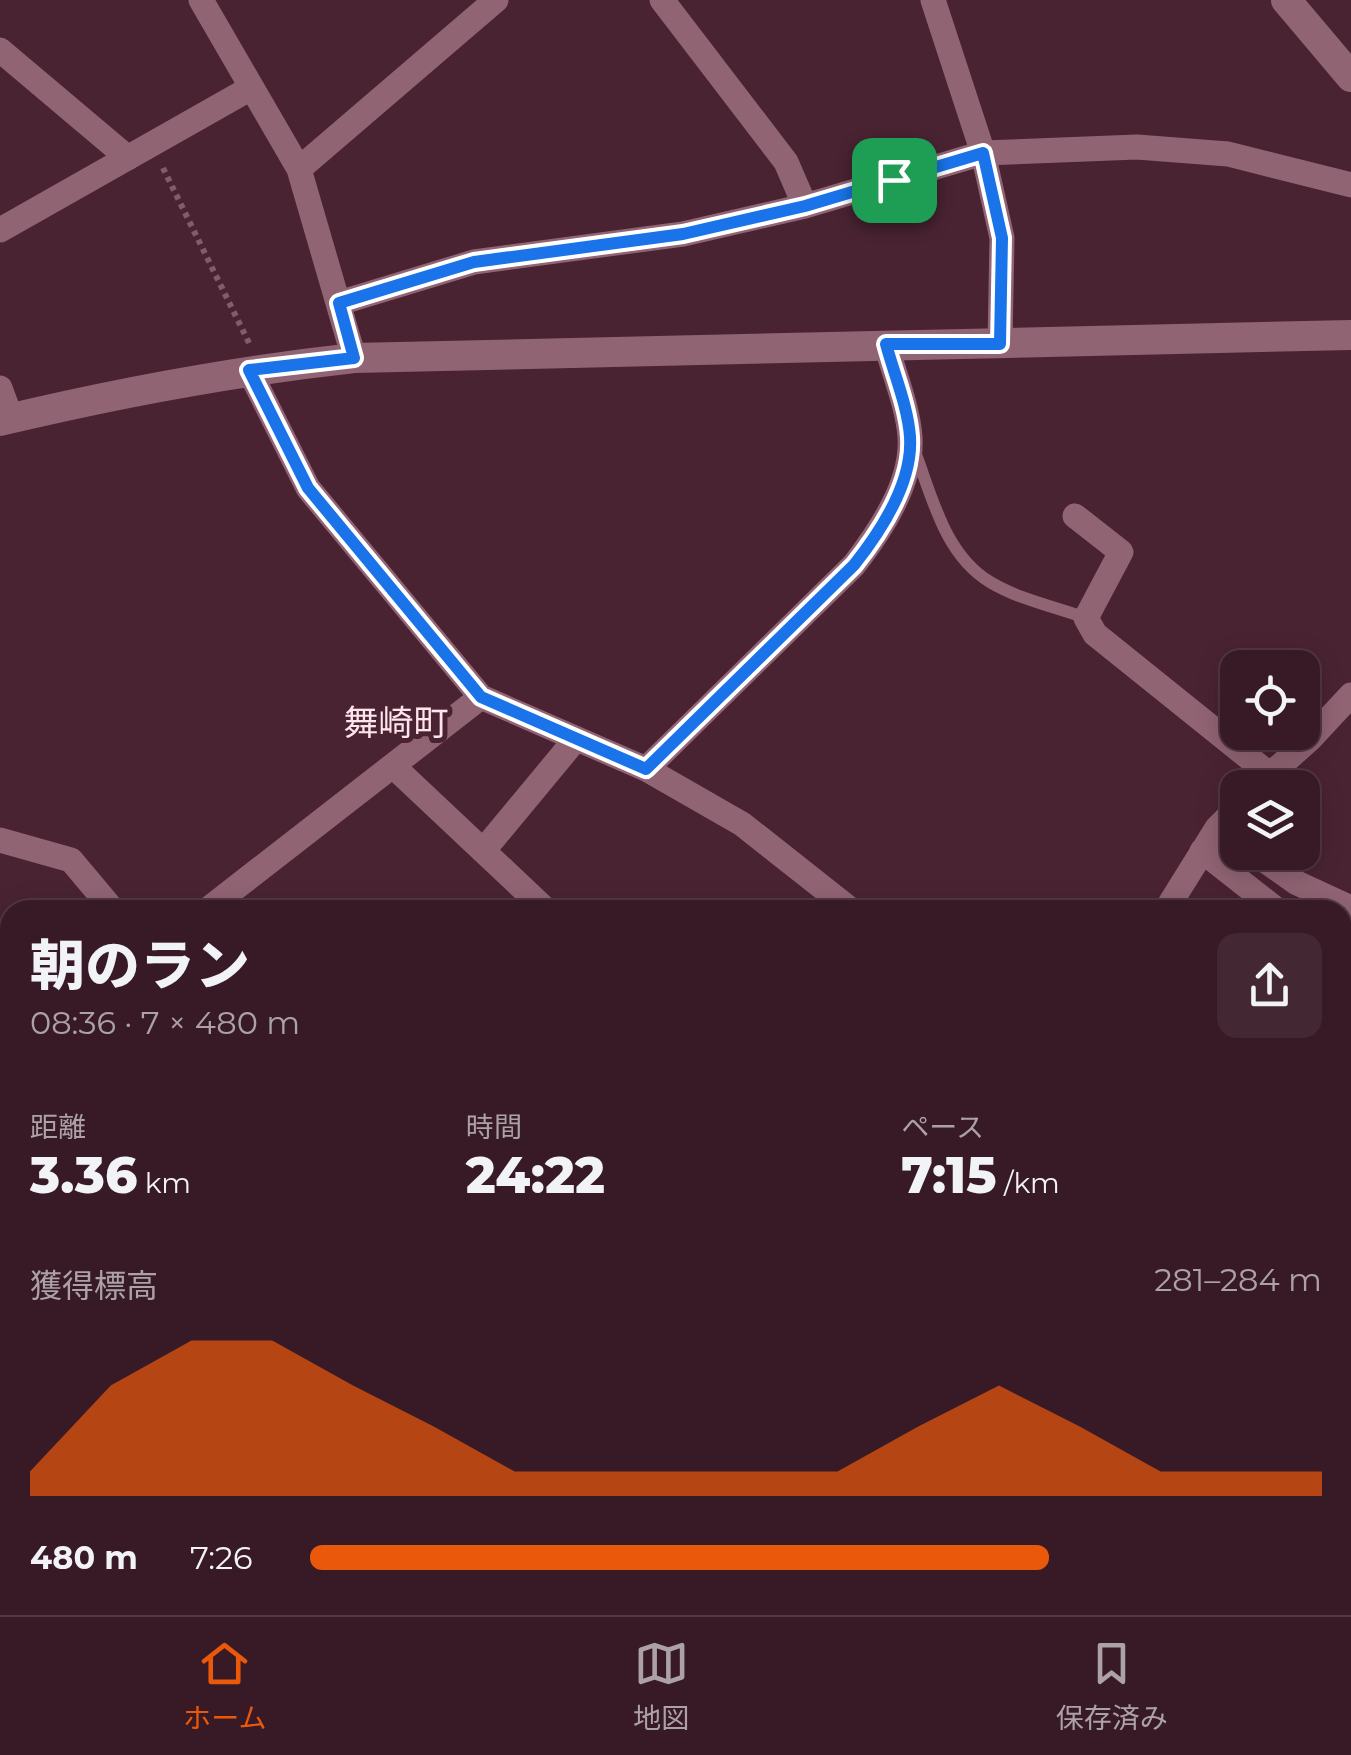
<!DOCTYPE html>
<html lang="ja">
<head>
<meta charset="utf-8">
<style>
  :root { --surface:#381a26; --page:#432732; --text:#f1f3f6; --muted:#aba1a7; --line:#523843; --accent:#ea580c }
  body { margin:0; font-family:Montserrat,"Noto Sans JP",sans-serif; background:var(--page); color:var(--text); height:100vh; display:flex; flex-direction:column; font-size:38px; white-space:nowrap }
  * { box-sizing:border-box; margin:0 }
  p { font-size:32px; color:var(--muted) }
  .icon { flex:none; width:55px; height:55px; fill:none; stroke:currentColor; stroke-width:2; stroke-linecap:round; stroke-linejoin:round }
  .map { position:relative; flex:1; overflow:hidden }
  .sheet { position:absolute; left:0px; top:900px; width:1352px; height:715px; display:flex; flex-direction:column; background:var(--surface); border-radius:30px 30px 0 0; box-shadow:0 5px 25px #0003,0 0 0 2px var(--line) }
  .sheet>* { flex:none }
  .controls { position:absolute; left:1220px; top:650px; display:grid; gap:20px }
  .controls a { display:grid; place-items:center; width:100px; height:100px; border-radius:20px; background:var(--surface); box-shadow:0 5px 25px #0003,0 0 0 2px var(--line); font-size:50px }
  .pin { position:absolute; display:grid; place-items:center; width:85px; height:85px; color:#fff; margin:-42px; border-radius:20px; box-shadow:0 5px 15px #0006 }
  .round { display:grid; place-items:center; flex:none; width:105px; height:105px; border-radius:20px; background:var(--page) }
  .headline { display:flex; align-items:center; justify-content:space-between; height:170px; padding:0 30px }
  h1 { font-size:55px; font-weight:800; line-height:75px }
  .metrics { display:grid; grid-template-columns:repeat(3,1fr); gap:15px; height:170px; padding:10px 30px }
  .metrics div { display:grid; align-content:center }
  .metrics b { font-size:50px; font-weight:800 }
  .metrics small { font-size:28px; font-weight:400 }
  .metrics p { font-size:28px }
  .chart { height:280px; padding:20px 30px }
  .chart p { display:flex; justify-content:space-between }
  .chart svg { width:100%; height:180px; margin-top:10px; fill:var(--accent); opacity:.7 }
  ul { padding:0 30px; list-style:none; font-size:32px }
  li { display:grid; grid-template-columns:160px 120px 1fr; align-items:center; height:75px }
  li i { height:25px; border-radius:12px; background:var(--accent) }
  .tab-bar { display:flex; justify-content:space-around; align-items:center; height:140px; border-top:2px solid var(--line); background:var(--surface); font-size:28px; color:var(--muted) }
  .tab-bar a { display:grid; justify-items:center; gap:5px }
  .tab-bar .active { color:var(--accent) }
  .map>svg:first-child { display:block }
</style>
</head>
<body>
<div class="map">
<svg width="1351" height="1615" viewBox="0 0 1351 1615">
  <rect width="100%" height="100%" fill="#4a2332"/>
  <path fill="#7e2e50" d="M0 1033 10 1035V1605H1054L1049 1615H0Z
    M1342 1604 1349 1615H1194L1163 1605Z"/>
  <path fill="#7d306d" d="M1351 1011V1108L1342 1119V1021Z"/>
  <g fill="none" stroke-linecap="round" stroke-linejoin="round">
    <path stroke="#805d6a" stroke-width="6" stroke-dasharray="5 5" stroke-linecap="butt" d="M163 168 250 345"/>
    <path stroke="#916474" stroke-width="12" d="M914 449C932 496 944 554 990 582 1018 599 1055 607 1086 618"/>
    <path stroke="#916474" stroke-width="25" d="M201 0 299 169 354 358
      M662 0 786 162 805 206
      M933 0 983 153 1002 238 1000 343
      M0 50 128 158
      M299 169 496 0
      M0 230 251 88
      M339 303 474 262 683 234 805 206 983 153 1137 147 1228 154 1351 185
      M249 370 308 488 481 697 646 769 742 824 851 910
      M0 388 11 418
      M1075 516 1121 552 1086 618 1095 634 1268 773
      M394 767 546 910
      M646 769 854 565C880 531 913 483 910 437 908 407 894 374 886 344
      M1255 788 1310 739 1351 695
      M0 840 71 860 113 910
      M483 851 575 740
      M1202 851 1277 910
      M1253 852 1297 883 1351 908
      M207 910 481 697
      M1166 910 1217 828 1238 807
      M1342 961 1351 968
      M1342 1144 1351 1133"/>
    <path stroke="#916474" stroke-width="30" d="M1286 0 1351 77
      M0 421C117 393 235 371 354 358L1351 335"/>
  </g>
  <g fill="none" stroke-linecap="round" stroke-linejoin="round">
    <g stroke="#fff" stroke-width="20">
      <path id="route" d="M983 153 1002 238 1000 344H886C894 374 908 407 910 437 913 483 881 531 854 565L646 769 481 697 308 488 249 370 354 358 339 303 474 262 683 234 805 206Z"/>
    </g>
    <use href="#route" stroke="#1a73e8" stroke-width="12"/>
  </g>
  <g text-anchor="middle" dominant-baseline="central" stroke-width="10" stroke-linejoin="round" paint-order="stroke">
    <g font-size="35" fill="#fee4ec" stroke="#4a2332">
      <text x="396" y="722">舞崎町</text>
    </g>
  </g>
</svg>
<div class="controls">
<a><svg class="icon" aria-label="locate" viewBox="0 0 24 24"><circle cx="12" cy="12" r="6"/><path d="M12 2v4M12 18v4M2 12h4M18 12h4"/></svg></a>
<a><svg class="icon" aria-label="layers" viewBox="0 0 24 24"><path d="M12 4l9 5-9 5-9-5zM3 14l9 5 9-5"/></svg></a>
</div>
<div class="pin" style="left:894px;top:180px;background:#1e9e55"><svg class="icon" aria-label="arrive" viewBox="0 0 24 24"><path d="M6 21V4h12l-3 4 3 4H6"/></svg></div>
<section class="sheet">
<div class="headline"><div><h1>朝のラン</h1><p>08:36 · 7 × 480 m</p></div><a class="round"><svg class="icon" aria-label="share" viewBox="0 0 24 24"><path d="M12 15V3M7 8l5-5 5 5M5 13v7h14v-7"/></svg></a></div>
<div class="metrics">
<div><p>距離</p><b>3.36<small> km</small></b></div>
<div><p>時間</p><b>24:22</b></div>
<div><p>ペース</p><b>7:15<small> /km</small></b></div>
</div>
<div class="chart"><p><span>獲得標高</span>281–284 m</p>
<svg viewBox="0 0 160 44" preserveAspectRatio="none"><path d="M0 44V38L10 17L20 6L30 6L40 17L50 27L60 38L70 38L80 38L90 38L100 38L110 27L120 17L130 27L140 38L150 38L160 38V44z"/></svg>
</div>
<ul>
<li><b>480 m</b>7:26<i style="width:73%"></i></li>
</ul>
</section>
</div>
<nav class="tab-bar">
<a class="active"><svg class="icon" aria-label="home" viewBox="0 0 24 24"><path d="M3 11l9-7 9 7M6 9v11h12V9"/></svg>ホーム</a>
<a><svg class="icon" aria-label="map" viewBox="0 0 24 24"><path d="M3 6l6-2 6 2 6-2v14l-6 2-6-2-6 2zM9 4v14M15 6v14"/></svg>地図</a>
<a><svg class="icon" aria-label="saved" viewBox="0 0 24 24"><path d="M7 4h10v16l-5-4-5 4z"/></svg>保存済み</a>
</nav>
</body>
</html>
